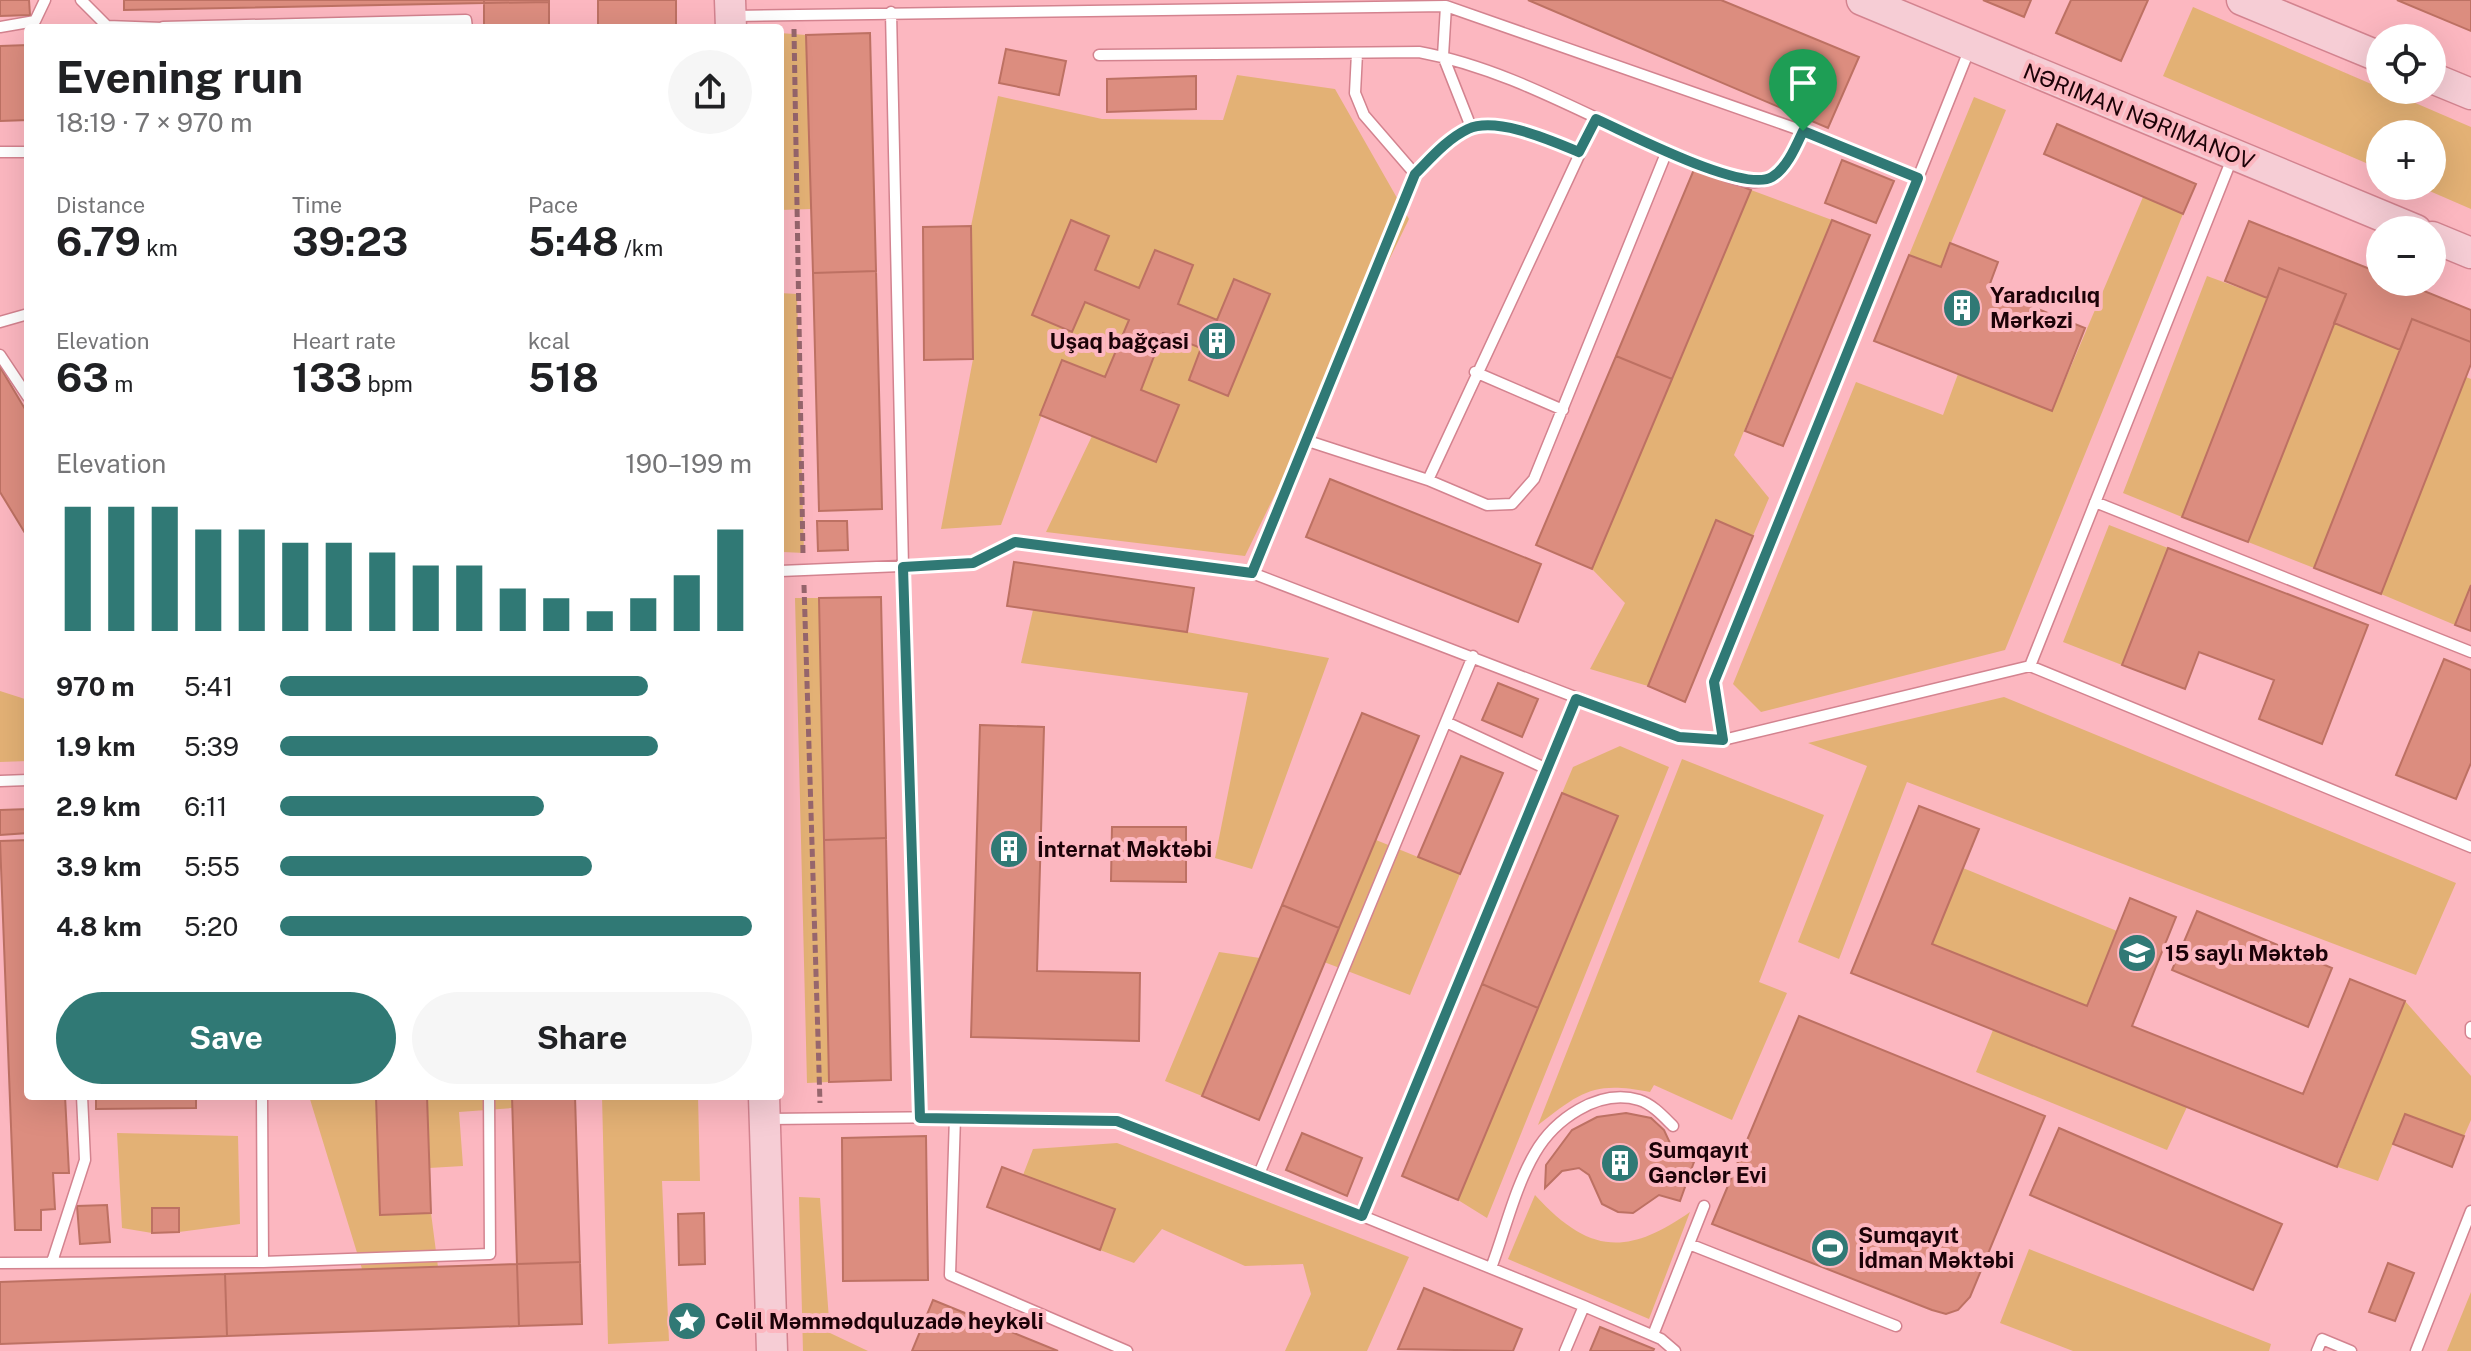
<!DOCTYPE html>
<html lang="en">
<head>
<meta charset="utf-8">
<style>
  :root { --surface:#fff; --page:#f6f6f6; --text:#202124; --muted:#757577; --accent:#307975 }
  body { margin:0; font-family:"Public Sans",sans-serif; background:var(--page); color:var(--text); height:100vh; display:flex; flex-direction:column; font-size:30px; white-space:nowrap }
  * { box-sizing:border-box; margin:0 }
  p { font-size:26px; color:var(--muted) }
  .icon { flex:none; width:44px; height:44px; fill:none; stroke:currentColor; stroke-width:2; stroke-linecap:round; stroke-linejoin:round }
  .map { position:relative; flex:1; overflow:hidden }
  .details { position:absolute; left:24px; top:24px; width:760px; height:1076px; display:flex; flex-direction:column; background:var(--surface); border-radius:8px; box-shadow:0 8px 32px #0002 }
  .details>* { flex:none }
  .buttons { position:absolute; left:2366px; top:24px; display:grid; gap:16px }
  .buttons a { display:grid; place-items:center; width:80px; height:80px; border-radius:50%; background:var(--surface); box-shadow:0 8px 32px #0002; font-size:40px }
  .pin { position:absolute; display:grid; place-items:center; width:68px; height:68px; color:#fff; margin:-82px -34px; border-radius:50% 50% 50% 0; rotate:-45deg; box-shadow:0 0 8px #0007 }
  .pin .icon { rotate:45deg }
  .round { display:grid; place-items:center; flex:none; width:84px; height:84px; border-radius:42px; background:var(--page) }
  .headline { display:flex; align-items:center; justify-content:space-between; height:136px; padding:0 32px }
  h1 { font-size:44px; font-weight:700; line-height:60px }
  .metrics { display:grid; grid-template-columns:repeat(3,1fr); gap:12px; height:136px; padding:8px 32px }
  .metrics div { display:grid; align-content:center }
  .metrics b { font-size:40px; font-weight:700 }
  .metrics small { font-size:22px; font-weight:400 }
  .metrics p { font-size:22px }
  .chart { height:224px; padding:16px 32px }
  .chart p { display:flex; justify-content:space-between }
  .chart svg { width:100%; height:144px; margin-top:8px; stroke:var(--accent); stroke-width:6 }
  .button { display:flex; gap:16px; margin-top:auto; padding:16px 32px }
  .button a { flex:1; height:92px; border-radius:48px; background:var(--accent); color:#fff; font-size:32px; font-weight:700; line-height:92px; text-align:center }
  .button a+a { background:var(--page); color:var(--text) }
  ul { padding:0 32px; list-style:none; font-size:26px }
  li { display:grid; grid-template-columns:128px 96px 1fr; align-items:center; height:60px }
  li i { height:20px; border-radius:10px; background:var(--accent) }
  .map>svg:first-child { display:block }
</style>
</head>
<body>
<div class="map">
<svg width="2471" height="1351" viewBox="0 0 2471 1351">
  <rect width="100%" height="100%" fill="#fcb7c0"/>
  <path fill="#e3b175" d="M2193 7 2471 127V209L2418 186H2432V134H2380V169L2163 76Z
    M780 33 806 35 811 209 780 210Z
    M1237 75 1335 89 1409 219 1245 556 1046 532 1092 436 1156 462 1179 406 1141 390 1163 333 1201 348 1189 380 1228 396 1270 295 1234 280 1217 320 1178 304 1193 265 1155 250 1139 288 1095 270 1109 236 1071 220 1032 315 1072 332 1085 302 1129 320 1105 377 1062 360 1001 525 941 529 973 359 971 226 998 96 1102 119 1223 120Z
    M1974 97 2006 110 1941 267 1909 255Z
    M1751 190 1832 220 1734 455 1769 498 1753 536 1716 521 1648 686 1590 669 1625 603 1592 569Z
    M2143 197 2183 214 2005 650 1761 712 1733 684 1856 382 1943 415 1958 374 2052 411Z
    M2207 276 2267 298 2182 517 2123 493Z
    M780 293 797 294 804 553 783 552Z
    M2334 323 2400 350 2314 568 2248 542Z
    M2466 377 2471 379V585L2455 625 2381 594Z
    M2109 525 2168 548 2122 665 2063 642Z
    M795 598H819L829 1082 807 1083Z
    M1033 610 1187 632 1329 658 1252 869 1215 858 1248 693 1021 663Z
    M0 691 28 700V761L0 762Z
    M2004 697 2456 883 2416 975 1907 782 1839 959 1798 942 1867 766 1808 743Z
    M1620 746 1669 767 1487 1218 1458 1200 1618 817 1562 793 1573 767Z
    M1682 759 1824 815 1759 982 1787 993 1732 1120 1654 1085 1650 1092C1594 1081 1582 1091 1538 1125Z
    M1376 840 1460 874 1410 995 1324 962Z
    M1963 868 2117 931 2087 1006 1932 944Z
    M1219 952 1260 958 1202 1096 1165 1081Z
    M2405 1001 2471 1076V1120L2464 1136 2405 1114 2378 1181 2338 1167Z
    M1993 1030 2187 1107 2167 1150 1976 1072Z
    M309 1096H407L376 1098 380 1215 431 1213 438 1267 362 1269Z
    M427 1096H512V1108L459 1112 463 1166 429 1168Z
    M602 1096H698L700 1181H662L669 1341 608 1344Z
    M117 1133 238 1136 240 1224 179 1232V1208H152V1233L122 1228Z
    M1117 1143 1409 1257 1367 1351H1285L1311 1294 1303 1264 1245 1266 1162 1229 1134 1263 1100 1250 1115 1209 1023 1175 1033 1149Z
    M1535 1195C1588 1253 1626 1257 1690 1212L1649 1319 1508 1259Z
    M799 1197 820 1198 830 1333 868 1351H803Z
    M2029 1249 2271 1344 2269 1351H2073L2000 1323Z
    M2471 1292V1351H2447Z"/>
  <path fill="#dc8d7f" stroke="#bd7163" stroke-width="2" d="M0 0H29L30 15 0 16Z
    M124 0H484V3L124 10Z
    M484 0H549V2L484 3Z
    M598 0H676V28H598Z
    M1528 0H1721L1859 57 1828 128Z
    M1983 0H2031L2024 17Z
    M2071 0H2148L2121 61 2056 33Z
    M2397 0H2471V31Z
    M549 2V28H484V3Z
    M870 33 876 271 813 273 806 35Z
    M28 45V120L0 121V46Z
    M1006 49 1066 61 1059 95 999 83Z
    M1196 76V109L1107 112V79Z
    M2057 124 2196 184 2183 214 2044 154Z
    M1842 160 1894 181 1876 223 1825 203Z
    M1695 167 1751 190 1672 379 1616 356Z
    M1071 220 1109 236 1095 270 1139 288 1155 250 1193 265 1178 304 1217 320 1234 279 1270 294 1228 396 1189 380 1201 348 1163 333 1141 390 1179 405 1156 462 1040 415 1062 360 1105 377 1129 320 1085 302 1072 332 1032 315Z
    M1832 220 1870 235 1783 446 1745 431Z
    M2249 221 2380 273V282H2402L2471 310V342L2412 319 2400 350 2334 323 2346 294 2279 268 2267 298 2225 281Z
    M971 226 973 359 924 360 923 227Z
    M1950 243 1998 262 1988 289 2085 328 2052 411 1874 341 1909 255 1941 267Z
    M2279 268 2346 294 2248 542 2182 517Z
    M876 271 882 509 819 511 813 273Z
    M2412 319 2471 342V364L2381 594 2314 568Z
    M1616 356 1672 379 1592 569 1536 545Z
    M0 367 28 414V538L0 492Z
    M1330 479 1541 564 1518 622 1306 537Z
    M1716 520 1753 536 1685 702 1648 686Z
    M817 521H847L848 550 818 551Z
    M2168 548 2368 625 2322 744 2259 719 2274 680 2199 652 2185 689 2122 665Z
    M1014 562 1194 588 1187 632 1007 606Z
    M2471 585V631L2455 625Z
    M881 597 886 838 824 840 819 598Z
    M2444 659 2471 670V763L2456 799 2396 775Z
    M1498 683 1538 699 1522 737 1482 720Z
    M1362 713 1419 736 1339 928 1282 905Z
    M980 725 1044 727 1037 971 1140 973 1139 1041 971 1037Z
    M1461 756 1503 773 1460 874 1418 857Z
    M1562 793 1618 816 1538 1008 1482 984Z
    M1919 806 1979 829 1932 944 2087 1006 2130 898 2176 917 2132 1026 2303 1094 2350 979 2405 1001 2337 1167 1851 973Z
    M28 809V833L0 835V810Z
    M1112 827H1186V882L1111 881Z
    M886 838 891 1080 829 1082 824 840Z
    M28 840V1096H65L69 1173H53L55 1209 41 1210V1230H15L0 841Z
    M1282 905 1339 928 1259 1120 1202 1096Z
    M2197 911 2332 968 2308 1027 2172 970Z
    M1482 984 1538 1008 1458 1200 1402 1176Z
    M1799 1016 2045 1116 1970 1297 1958 1310 1946 1314 1932 1310 1712 1224Z
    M96 1096H196V1108L96 1109Z
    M427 1096 431 1213 380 1215 376 1097Z
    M512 1096H575L580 1262 517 1264Z
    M1626 1113 1651 1118 1664 1130 1676 1156 1694 1162 1680 1201 1659 1195 1633 1213 1618 1212 1602 1204 1589 1175 1579 1168 1562 1171 1545 1188 1546 1165 1572 1130 1597 1117Z
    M2405 1114 2464 1136 2452 1167 2393 1144Z
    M2059 1128 2282 1224 2253 1290 2030 1195Z
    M1302 1133 1362 1158 1347 1196 1286 1170Z
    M926 1136 928 1280 843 1281 842 1138Z
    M1002 1167 1115 1209 1100 1250 987 1207Z
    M107 1205 110 1242 80 1244 77 1206Z
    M152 1208H179V1232L152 1233Z
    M704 1213 705 1264 679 1265 678 1214Z
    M580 1262 582 1324 519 1326 517 1264Z
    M2388 1263 2414 1273 2395 1321 2369 1312Z
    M517 1264 519 1326 227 1336 225 1274Z
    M225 1274 227 1336 0 1344V1282Z
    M1424 1288 1522 1329 1513 1351 1398 1349Z
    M933 1300 1058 1351H912Z
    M1600 1327 1654 1349 1653 1351H1590Z"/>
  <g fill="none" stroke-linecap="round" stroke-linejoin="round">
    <g stroke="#d3838f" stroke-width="13">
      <path id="service" d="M81 0 107 26 163 28
        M1446 6 1443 56 1471 127
        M891 12 903 567 920 1118
        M733 16 1446 6 1803 131 1918 178 1970 48
        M0 27 35 21 45 0
        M163 27 466 20 467 28
        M1357 53 1355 93 1364 115 1415 174
        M1099 55 1419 52C1516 70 1601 125 1692 161 1710 168 1736 184 1756 182 1781 180 1793 151 1803 131
        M0 152H28
        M2233 156 2030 666 2471 847
        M0 322 28 314
        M0 355 28 397
        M1475 372 1563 410
        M1308 441 1428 480 1596 119
        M1428 480 1487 505 1512 504 1534 479 1667 151
        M2095 502 2471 652
        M780 571 973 563 1015 542 1252 573 1679 737 1723 740 2030 666
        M1252 573 1415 174C1431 158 1447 139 1469 129 1497 116 1551 141 1579 152
        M1446 722 1547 769
        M1723 740 1714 682 1918 178
        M0 781 28 780
        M2471 1027V1033
        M262 1096 263 1262
        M955 1117 950 1275 1127 1351
        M768 1119 955 1117 1117 1121 1259 1174 1584 1306 1661 1339 1675 1351
        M1259 1174 1473 656
        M1362 1216 1576 699
        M1689 1244 1896 1326
        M52 1262 85 1160 82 1096
        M0 1263 263 1262 490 1254 489 1096
        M1491 1268C1505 1231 1515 1187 1535 1153 1554 1120 1598 1088 1639 1100 1652 1104 1663 1116 1673 1126
        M1653 1335 1704 1206
        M1565 1351 1584 1306
        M2317 1351 2322 1339 2351 1351
        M2416 1351 2471 1211"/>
    </g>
    <g stroke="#d3838f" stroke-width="33">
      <path id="secondary" d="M730 0 731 28
        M1862 0 2416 230
        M2242 0 2380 57
        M2432 78 2471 94
        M2432 237 2471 253
        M764 1096 772 1351"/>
    </g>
    <path stroke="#97666d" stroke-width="5" stroke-dasharray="8 4" stroke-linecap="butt" d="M794 29 803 555
      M804 585 820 1103"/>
    <use href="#service" stroke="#fff" stroke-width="10"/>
    <use href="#secondary" stroke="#f6cdd5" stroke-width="30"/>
  </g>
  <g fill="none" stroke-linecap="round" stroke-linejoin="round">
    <g stroke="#fff" stroke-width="16">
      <path id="route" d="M1596 119C1628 133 1744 194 1772 177 1787 168 1796 146 1803 131L1918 178 1714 682 1723 740 1679 737 1576 699 1362 1216 1117 1121 920 1118 903 567 973 563 1015 542 1252 573 1415 174C1431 158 1447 139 1468 129 1497 116 1552 141 1579 152Z"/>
    </g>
    <use href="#route" stroke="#307975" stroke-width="10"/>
  </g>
  <defs>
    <g id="building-disc" transform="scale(2)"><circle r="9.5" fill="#307975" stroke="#fcb7c0"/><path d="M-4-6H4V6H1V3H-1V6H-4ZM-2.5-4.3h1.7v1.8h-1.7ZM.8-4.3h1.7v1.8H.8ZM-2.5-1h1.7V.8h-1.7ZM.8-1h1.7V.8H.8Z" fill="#fff"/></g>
    <g id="school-disc" transform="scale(2)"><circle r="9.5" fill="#307975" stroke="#fcb7c0"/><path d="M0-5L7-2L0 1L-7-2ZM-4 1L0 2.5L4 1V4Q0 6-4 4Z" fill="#fff"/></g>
    <g id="stadium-disc" transform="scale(2)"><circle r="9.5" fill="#307975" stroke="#fcb7c0"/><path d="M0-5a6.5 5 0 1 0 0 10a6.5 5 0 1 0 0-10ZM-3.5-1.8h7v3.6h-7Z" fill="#fff"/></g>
    <g id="sight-disc" transform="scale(2)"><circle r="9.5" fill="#307975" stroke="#fcb7c0"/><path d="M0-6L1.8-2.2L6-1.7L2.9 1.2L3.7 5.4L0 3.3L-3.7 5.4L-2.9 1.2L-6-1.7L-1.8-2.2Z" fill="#fff"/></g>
  </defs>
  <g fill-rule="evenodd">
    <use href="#building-disc" x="1962" y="308"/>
    <use href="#building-disc" x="1217" y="341"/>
    <use href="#building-disc" x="1009" y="849"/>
    <use href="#school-disc" x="2137" y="953"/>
    <use href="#building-disc" x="1620" y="1163"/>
    <use href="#stadium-disc" x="1830" y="1248"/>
    <use href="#sight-disc" x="687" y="1321"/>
  </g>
  <g text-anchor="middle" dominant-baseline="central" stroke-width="8" stroke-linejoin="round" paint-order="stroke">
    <g font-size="22" fill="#1c0207" stroke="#fcb7c0">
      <text transform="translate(2139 116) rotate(22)">NƏRIMAN NƏRIMANOV</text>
    </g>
    <g font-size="22" font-weight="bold" fill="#1c0207" stroke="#fcb7c0" text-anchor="start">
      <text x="1990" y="295">Yaradıcılıq<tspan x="1990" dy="25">Mərkəzi</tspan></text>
      <text x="1189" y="341" text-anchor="end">Uşaq bağçasi</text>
      <text x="1037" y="849">İnternat Məktəbi</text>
      <text x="2165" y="953">15 saylı Məktəb</text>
      <text x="1648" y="1150">Sumqayıt<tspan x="1648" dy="25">Gənclər Evi</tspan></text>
      <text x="1858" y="1235">Sumqayıt<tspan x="1858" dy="25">İdman Məktəbi</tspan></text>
      <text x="715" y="1321">Cəlil Məmmədquluzadə heykəli</text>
    </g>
  </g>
</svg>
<div class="buttons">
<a><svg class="icon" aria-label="locate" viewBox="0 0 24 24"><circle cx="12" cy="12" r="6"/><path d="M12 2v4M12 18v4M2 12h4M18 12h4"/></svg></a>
<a>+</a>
<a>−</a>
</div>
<div class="pin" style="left:1803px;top:131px;background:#1e9e55"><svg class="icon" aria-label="arrive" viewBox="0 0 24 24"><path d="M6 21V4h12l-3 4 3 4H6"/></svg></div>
<section class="details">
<div class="headline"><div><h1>Evening run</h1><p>18:19 · 7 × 970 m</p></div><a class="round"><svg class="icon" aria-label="share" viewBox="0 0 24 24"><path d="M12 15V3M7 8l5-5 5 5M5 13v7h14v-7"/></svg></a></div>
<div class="metrics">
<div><p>Distance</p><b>6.79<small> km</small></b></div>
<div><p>Time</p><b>39:23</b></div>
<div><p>Pace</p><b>5:48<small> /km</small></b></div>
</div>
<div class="metrics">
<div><p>Elevation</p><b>63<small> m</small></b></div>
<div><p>Heart rate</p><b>133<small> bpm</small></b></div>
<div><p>kcal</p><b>518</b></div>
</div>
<div class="chart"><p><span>Elevation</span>190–199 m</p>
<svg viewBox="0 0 160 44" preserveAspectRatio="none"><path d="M5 44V6M15 44V6M25 44V6M35 44V13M45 44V13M55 44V17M65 44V17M75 44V20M85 44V24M95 44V24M105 44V31M115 44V34M125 44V38M135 44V34M145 44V27M155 44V13"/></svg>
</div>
<ul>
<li><b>970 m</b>5:41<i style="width:78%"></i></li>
<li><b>1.9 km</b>5:39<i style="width:80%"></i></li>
<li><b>2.9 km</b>6:11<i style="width:56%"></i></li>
<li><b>3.9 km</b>5:55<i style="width:66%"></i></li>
<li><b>4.8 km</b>5:20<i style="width:100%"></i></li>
</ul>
<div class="button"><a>Save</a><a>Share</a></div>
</section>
</div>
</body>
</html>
